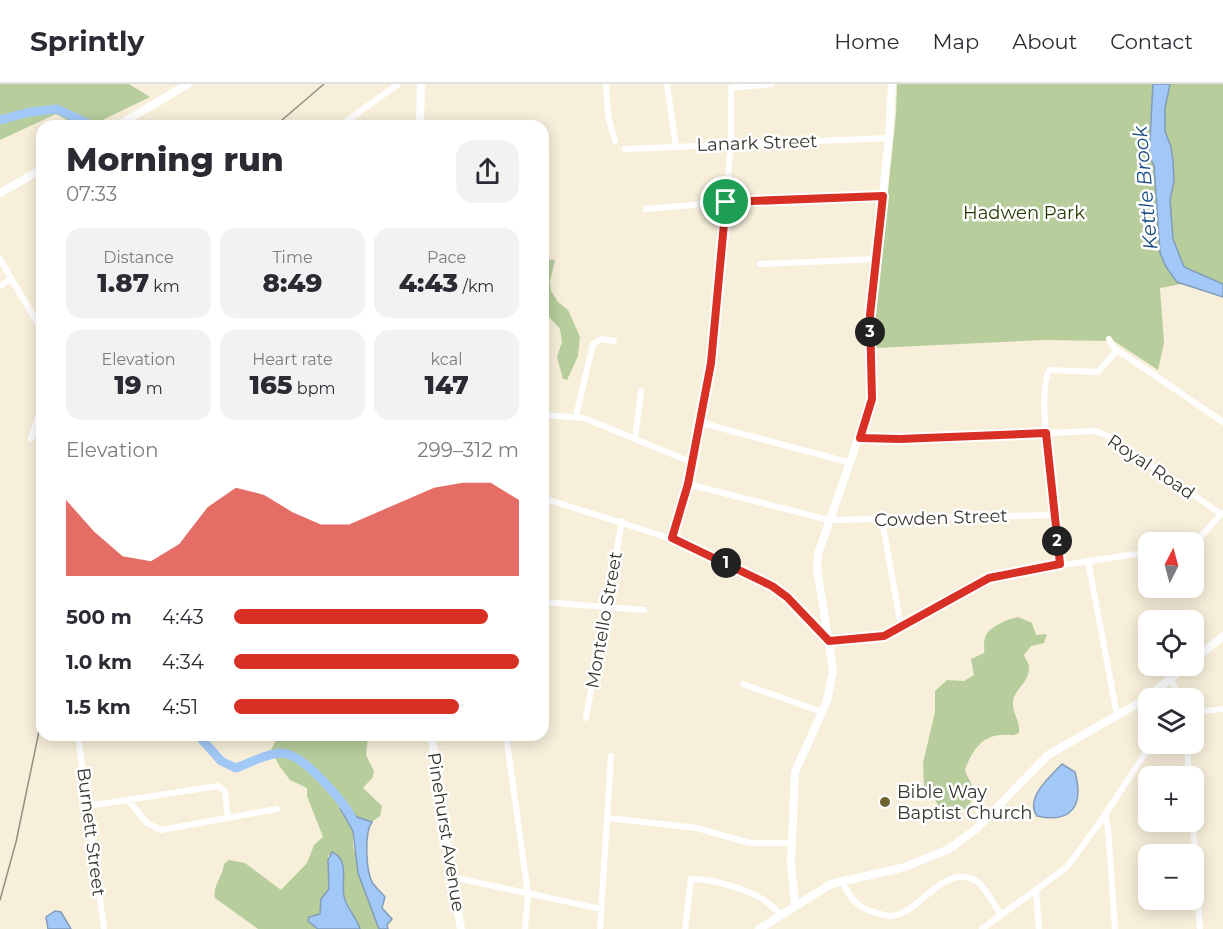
<!DOCTYPE html>
<html lang="en">
<head>
<meta charset="utf-8">
<style>
  :root { --surface:#fff; --page:#f2f2f3; --text:#2b2b33; --muted:#7c7c81; --line:#e1e1e2; --accent:#d93025 }
  body { margin:0; font-family:Montserrat,sans-serif; background:var(--page); color:var(--text); height:100vh; display:flex; flex-direction:column; font-size:22px; white-space:nowrap }
  * { box-sizing:border-box; margin:0 }
  p { font-size:20px; color:var(--muted) }
  .icon { flex:none; width:33px; height:33px; fill:none; stroke:currentColor; stroke-width:2; stroke-linecap:round; stroke-linejoin:round }
  .map { position:relative; flex:1; overflow:hidden }
  .panel { position:absolute; left:36px; top:36px; width:513px; height:621px; display:flex; flex-direction:column; background:var(--surface); border-radius:18px; box-shadow:0 3px 15px #0003 }
  .panel>* { flex:none }
  .needle { width:39px; rotate:6deg }
  .tools { position:absolute; left:1138px; top:448px; display:grid; gap:12px }
  .tools a { display:grid; place-items:center; width:66px; height:66px; border-radius:12px; background:var(--surface); box-shadow:0 3px 15px #0003; font-size:30px }
  .pin { position:absolute; display:grid; place-items:center; width:51px; height:51px; color:#fff; margin:-26px; border:3px solid #fff; border-radius:50%; box-shadow:0 2px 6px #0007 }
  .km { position:absolute; width:30px; height:30px; margin:-15px; border-radius:50%; background:#222; color:#fff; font-size:16px; line-height:30px; text-align:center }
  .round { display:grid; place-items:center; flex:none; width:63px; height:63px; border-radius:18px; background:var(--page) }
  .overview { display:flex; align-items:center; justify-content:space-between; height:102px; padding:0 30px }
  h1 { font-size:33px; font-weight:800; line-height:45px }
  .figures { display:grid; grid-template-columns:repeat(3,1fr); gap:9px; height:102px; padding:6px 30px }
  .figures div { display:grid; align-content:center; border-radius:15px; background:var(--page); text-align:center }
  .figures b { font-size:26px; font-weight:800 }
  .figures small { font-size:16px; font-weight:400 }
  .figures p { font-size:16px }
  .chart { height:168px; padding:12px 30px }
  .chart p { display:flex; justify-content:space-between }
  .chart svg { width:100%; height:108px; margin-top:6px; fill:var(--accent); opacity:.7 }
  ul { padding:0 30px; list-style:none; font-size:20px }
  li { display:grid; grid-template-columns:96px 72px 1fr; align-items:center; height:45px }
  li i { height:15px; border-radius:8px; background:var(--accent) }
  header { display:flex; align-items:center; gap:36px; box-sizing:border-box; height:84px; padding:0 30px; background:var(--surface); border-bottom:2px solid var(--line) }
  header strong { font-size:28px }
  nav { display:flex; gap:33px; margin-inline-start:auto; font-size:21px }
  .map>svg:first-child { display:block }
</style>
</head>
<body>
<header>
<strong>Sprintly</strong>
<nav><a>Home</a><a>Map</a><a>About</a><a>Contact</a></nav>
</header>
<div class="map">
<svg width="1223" height="845" viewBox="0 0 1223 845">
  <rect width="100%" height="100%" fill="#f7efda"/>
  <path fill="#b7cd9c" d="M0 0H129L150 13 90 42H77L56 30 0 56Z
    M897 0H1223V202L1184 183 1182 200 1160 204 1164 259 1158 286 1114 257 1043 256 875 264V233L896 30Z
    M543 175 555 176 550 197 551 207 558 218 568 226 580 253 578 272 567 296 563 295 557 273 562 258 560 245 543 226Z
    M1018 533 1032 539 1036 551 1047 550 1044 559 1031 562 1024 571C1025 576 1029 578 1029 583 1030 599 1011 607 1013 621 1014 632 1020 637 1019 649 1012 653 1009 650 1001 651 980 652 972 669 965 685 966 692 971 697 973 704 977 721 958 732 944 732L933 712 924 702 923 679 935 628V607L947 596 964 597 974 591 971 575 984 569C985 564 983 559 985 554 987 543 1009 535 1018 533Z
    M291 651H366L368 653 366 671 374 687 373 693 363 704 382 722 380 732 372 738 357 733 346 723 353 747V762L379 845H360L344 811V784L328 771 329 805 321 815 320 830 308 837 318 845H258L215 814C212 803 223 792 224 780L229 776 245 779 281 806 307 779 314 761 323 753 307 712V704L290 696 280 683 271 666 276 656 286 655Z"/>
  <path fill="#a2c8f7" stroke="#829cba" stroke-width="1.5" d="M1153 0H1170L1165 24V47L1171 63 1173 77 1174 97 1170 116 1173 155 1184 183 1223 200V213L1177 198 1166 183 1160 169 1154 81 1149 73Z
    M1062 680 1075 688C1084 721 1072 740 1037 732 1024 714 1051 692 1062 680Z
    M346 723 357 733 372 738C364 749 366 786 372 798 375 803 381 808 385 813L382 824 392 835 387 841 388 845H379L358 789 353 747 340 724Z
    M332 768C350 776 341 797 344 812 347 825 356 832 360 845H318L308 837 309 833 320 830 321 815 329 805 328 776Z
    M55 827 61 828 71 845H48L46 833Z"/>
  <g fill="none" stroke-linecap="round" stroke-linejoin="round">
    <path stroke="#a2c8f7" stroke-width="9" d="M0 36 30 28 57 25 93 42
      M198 651 221 677 236 684C249 679 266 670 280 669 301 667 341 715 351 732"/>
    <path stroke="#fff" stroke-width="6" d="M606 0 608 32 615 57
      M667 0 676 63
      M340 42 398 0
      M625 65 889 54
      M646 125 726 118 883 112
      M0 175 42 247
      M760 180 876 175
      M0 202 11 195
      M1109 255 1113 263 1223 338
      M543 331 584 334 691 378
      M576 332 593 260 601 255 614 257
      M698 338 851 379
      M860 354 900 355 1095 347 1110 353 1221 430
      M31 355 42 322
      M635 355 641 307
      M688 400 829 436 1054 431
      M543 414 672 455 772 502 787 513 829 557 884 552 997 491 1149 468
      M882 436 901 543
      M543 438 548 415
      M672 455 688 400 711 279 731 60V4L771 0
      M1194 460 1222 429
      M1088 477 1117 631
      M1060 480C1057 450 1034 302 1050 286L1098 288 1117 266
      M543 518 644 526
      M1171 595 1180 615
      M743 600 822 628
      M1194 628 1223 625
      M586 634 622 437
      M78 651 104 845
      M490 651 506 653
      M506 651 528 810 525 845
      M1187 660 1189 693
      M128 716 147 739 161 746 277 725
      M88 722 218 702 225 707 228 734
      M607 734 697 744 750 759H791
      M1193 738 1200 845
      M452 793 601 825
      M842 797C849 812 856 823 873 828 879 829 885 832 891 832 920 830 940 782 973 795 984 800 994 821 1001 831
      M1036 807 1039 845
      M600 845 611 672
      M685 845 691 795C716 795 766 809 780 831
      M982 845 1067 783 1105 731
      M1115 845 1108 744 1105 731 1151 660"/>
    <path stroke="#fff" stroke-width="8" d="M117 42 188 0
      M420 42 421 0
      M0 109 42 85
      M1194 576 1223 552
      M432 651 438 708 461 845
      M795 821 791 779 795 688 827 617 833 586 817 484 818 470 872 315 870 231 889 54 892 0
      M759 845 831 800 905 783 949 765 976 745 1048 671 1142 617 1187 582"/>
    <path stroke="#948f80" stroke-width="1.5" d="M275 42 324 0
      M0 816 16 758 42 633"/>
  </g>
  <g fill="none" stroke-linecap="round" stroke-linejoin="round">
    <g stroke="#fff" stroke-width="12">
      <path id="route" d="M883 112 870 231 872 315 860 354 900 355 1046 349 1060 480 989 494 884 552 829 557 787 513 772 502 672 454 688 400 711 279 726 118Z"/>
    </g>
    <use href="#route" stroke="#d93025" stroke-width="8"/>
  </g>
  <circle fill="#6f6330" stroke="#fff" stroke-width="2" cx="885" cy="718" r="6"/>
  <g text-anchor="middle" dominant-baseline="central" stroke-width="5" stroke-linejoin="round" paint-order="stroke">
    <g font-size="18" fill="#38352d" stroke="#fff">
      <text transform="translate(757 59) rotate(-2)">Lanark Street</text>
      <text transform="translate(1151 383) rotate(34)">Royal Road</text>
      <text transform="translate(941 434) rotate(-2)">Cowden Street</text>
      <text transform="translate(604 536) rotate(-80)">Montello Street</text>
      <text transform="translate(91 748) rotate(83)">Burnett Street</text>
      <text transform="translate(446 748) rotate(81)">Pinehurst Avenue</text>
    </g>
    <g font-size="18" fill="#253a00" stroke="#fff">
      <text x="1024" y="129">Hadwen Park</text>
    </g>
    <g font-size="18" fill="#38352d" stroke="#fff" text-anchor="start">
      <text x="897" y="708">Bible Way<tspan x="897" dy="21">Baptist Church</tspan></text>
    </g>
    <g font-size="20" font-style="italic" fill="#1a4d85" stroke="#fff">
      <text transform="translate(1145 104) rotate(-95)">Kettle Brook</text>
    </g>
  </g>
</svg>
<div class="tools">
<a><svg class="needle" viewBox="-14 -14 28 28"><path d="M0-13l5 13h-10z" fill="#e53935"/><path d="M0 13l5-13h-10z" fill="#7c7c81"/></svg></a>
<a><svg class="icon" aria-label="locate" viewBox="0 0 24 24"><circle cx="12" cy="12" r="6"/><path d="M12 2v4M12 18v4M2 12h4M18 12h4"/></svg></a>
<a><svg class="icon" aria-label="layers" viewBox="0 0 24 24"><path d="M12 4l9 5-9 5-9-5zM3 14l9 5 9-5"/></svg></a>
<a>+</a>
<a>−</a>
</div>
<div class="pin" style="left:726px;top:118px;background:#1e9e55"><svg class="icon" aria-label="arrive" viewBox="0 0 24 24"><path d="M6 21V4h12l-3 4 3 4H6"/></svg></div>
<b class="km" style="left:726px;top:479px">1</b>
<b class="km" style="left:1057px;top:457px">2</b>
<b class="km" style="left:870px;top:248px">3</b>
<section class="panel">
<div class="overview"><div><h1>Morning run</h1><p>07:33</p></div><a class="round"><svg class="icon" aria-label="share" viewBox="0 0 24 24"><path d="M12 15V3M7 8l5-5 5 5M5 13v7h14v-7"/></svg></a></div>
<div class="figures">
<div><p>Distance</p><b>1.87<small> km</small></b></div>
<div><p>Time</p><b>8:49</b></div>
<div><p>Pace</p><b>4:43<small> /km</small></b></div>
</div>
<div class="figures">
<div><p>Elevation</p><b>19<small> m</small></b></div>
<div><p>Heart rate</p><b>165<small> bpm</small></b></div>
<div><p>kcal</p><b>147</b></div>
</div>
<div class="chart"><p><span>Elevation</span>299–312 m</p>
<svg viewBox="0 0 160 44" preserveAspectRatio="none"><path d="M0 44V13L10 26L20 36L30 38L40 31L50 16L60 8L70 11L80 18L90 23L100 23L110 18L120 13L130 8L140 6L150 6L160 13V44z"/></svg>
</div>
<ul>
<li><b>500 m</b>4:43<i style="width:89%"></i></li>
<li><b>1.0 km</b>4:34<i style="width:100%"></i></li>
<li><b>1.5 km</b>4:51<i style="width:79%"></i></li>
</ul>
</section>
</div>
</body>
</html>
